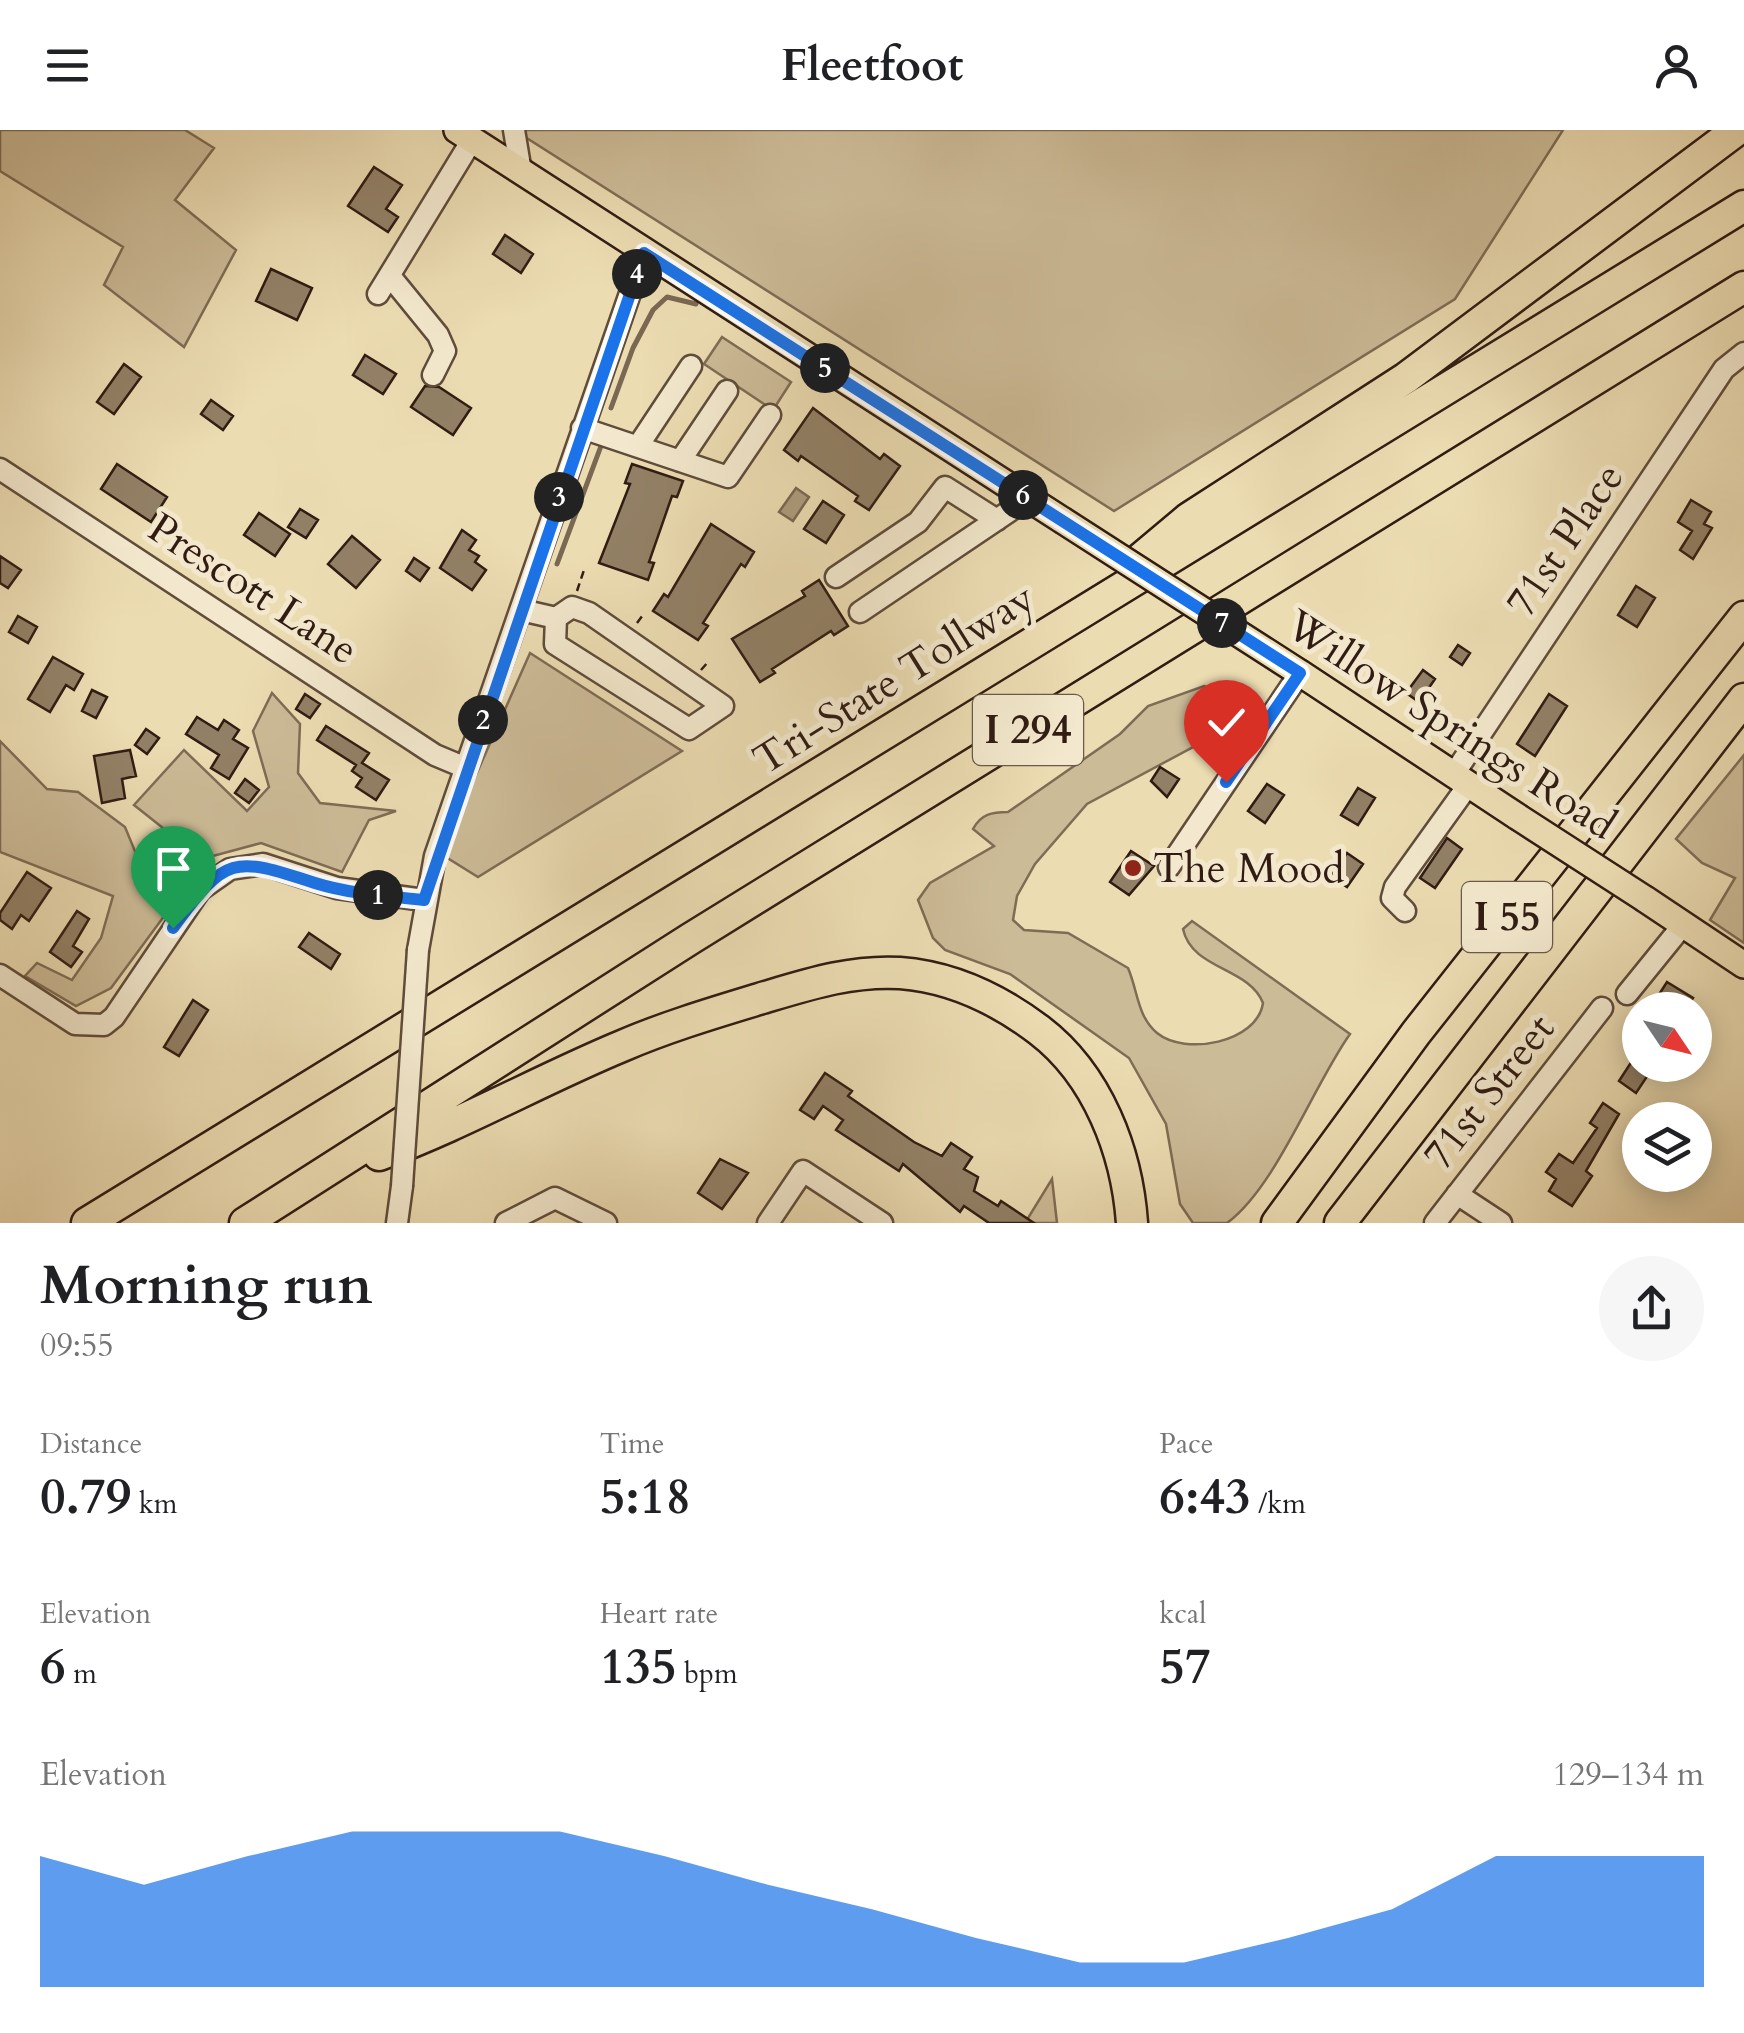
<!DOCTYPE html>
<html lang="en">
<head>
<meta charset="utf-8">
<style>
  :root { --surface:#fff; --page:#f6f6f6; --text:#202124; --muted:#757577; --accent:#1a73e8 }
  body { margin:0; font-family:Cardo,serif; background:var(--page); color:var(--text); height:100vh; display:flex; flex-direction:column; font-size:38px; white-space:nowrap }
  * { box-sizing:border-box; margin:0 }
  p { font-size:32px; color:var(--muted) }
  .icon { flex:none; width:55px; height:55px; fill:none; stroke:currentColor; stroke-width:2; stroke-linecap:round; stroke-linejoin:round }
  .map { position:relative; height:1093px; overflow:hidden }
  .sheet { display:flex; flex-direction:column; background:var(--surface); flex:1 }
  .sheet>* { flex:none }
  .needle { width:65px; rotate:125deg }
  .tools { position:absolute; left:1622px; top:862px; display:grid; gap:20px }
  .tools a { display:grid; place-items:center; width:90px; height:90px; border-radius:50%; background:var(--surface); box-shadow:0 5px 25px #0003; font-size:50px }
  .pin { position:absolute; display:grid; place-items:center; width:85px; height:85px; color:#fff; margin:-102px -42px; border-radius:50% 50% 50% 0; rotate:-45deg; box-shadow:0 0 10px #0007 }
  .pin .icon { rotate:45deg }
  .km { position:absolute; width:50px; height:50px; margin:-25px; border-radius:50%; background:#222; color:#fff; font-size:28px; line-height:50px; text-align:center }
  .round { display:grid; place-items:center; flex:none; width:105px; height:105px; border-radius:52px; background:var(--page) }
  .headline { display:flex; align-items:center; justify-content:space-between; height:170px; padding:0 40px }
  h1 { font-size:55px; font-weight:700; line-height:75px }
  .stats { display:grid; grid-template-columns:repeat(3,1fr); gap:15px; height:170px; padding:10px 40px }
  .stats div { display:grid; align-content:center }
  .stats b { font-size:50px; font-weight:700 }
  .stats small { font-size:28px; font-weight:400 }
  .stats p { font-size:28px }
  .chart { height:280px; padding:20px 40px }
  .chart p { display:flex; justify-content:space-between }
  .chart svg { width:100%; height:180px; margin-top:10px; fill:var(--accent); opacity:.7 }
  header { display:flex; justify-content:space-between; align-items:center; height:130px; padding:0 40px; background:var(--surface); font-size:45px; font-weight:700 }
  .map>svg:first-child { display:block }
</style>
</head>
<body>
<header><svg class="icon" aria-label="menu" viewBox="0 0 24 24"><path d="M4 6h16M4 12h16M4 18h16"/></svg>Fleetfoot<svg class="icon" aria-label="person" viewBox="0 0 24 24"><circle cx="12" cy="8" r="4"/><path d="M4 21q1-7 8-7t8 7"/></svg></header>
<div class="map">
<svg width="1744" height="1093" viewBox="0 0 1744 1093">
  <rect width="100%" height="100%" fill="#ecdcb2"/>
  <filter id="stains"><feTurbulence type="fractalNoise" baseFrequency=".002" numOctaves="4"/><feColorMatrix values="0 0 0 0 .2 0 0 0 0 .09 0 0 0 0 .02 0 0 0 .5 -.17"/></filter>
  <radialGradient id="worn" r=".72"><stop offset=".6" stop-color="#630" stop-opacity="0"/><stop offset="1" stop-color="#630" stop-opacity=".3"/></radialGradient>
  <path fill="#ccbb97" stroke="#7e6c55" stroke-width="2.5" d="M0 0H185L214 18 175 70 236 120 184 217 104 155 123 117 0 41Z
    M514 0H1563L1455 169 1114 381Z
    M722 207 791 252 773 280 704 234Z
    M530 523 682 621 478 747 441 724Z
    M1204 556 1253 578 1249 587 1087 674 1035 734 1017 766 1013 790 1024 800 1068 803 1128 838C1138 861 1137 886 1157 903 1185 926 1257 913 1263 873 1249 837 1192 840 1183 799L1192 791 1350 904C1313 956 1276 1057 1227 1093H1193L1180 1074 1166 994 1129 928 1010 844 945 820 933 808 918 770 930 753 994 716 973 699C981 684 992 682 1008 682L1120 604 1148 576Z
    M272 563 300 594 298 643 320 673 396 681 369 690 342 742 261 713 202 729 134 675 184 620 247 681 269 657 253 601Z
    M0 611 47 659 78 662 125 697 139 731 179 766 111 858 76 876 25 846 37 833 72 850 101 808 113 766 0 722Z
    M1744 625V813L1710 790 1735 748 1702 733 1676 709Z
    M1052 1049 1057 1093H1025Z"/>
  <path fill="#ac9b7c" stroke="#7a6852" stroke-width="2.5" d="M796 358 809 367 793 391 779 382Z"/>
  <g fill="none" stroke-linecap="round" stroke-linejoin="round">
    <path stroke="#7a6852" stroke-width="5" d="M611 278 633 218 653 180 667 167 696 174
      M557 434 601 316"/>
  </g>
  <path fill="#928066" stroke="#301c13" stroke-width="2.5" d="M374 37 402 55 386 79 398 87 388 102 348 76Z
    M505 105 533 124 521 143 493 124Z
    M271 139 312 158 297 190 256 171Z
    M365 225 396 244 383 264 353 245Z
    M124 234 141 247 114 284 97 272Z
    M425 256 439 257 471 278 453 305 411 277Z
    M211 270 233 286 223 300 201 284Z
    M813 278 880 329 884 324 900 336 869 380 855 371 858 366 801 326 798 331 784 320Z
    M117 334 167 367 151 392 101 359Z
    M632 334 683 351 677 367 672 366 649 432 654 433 648 450 599 433 630 354 625 353Z
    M1691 370 1711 382 1704 394 1712 398 1693 429 1680 420 1692 401 1678 392Z
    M823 371 844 385 826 413 804 399Z
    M300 379 318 390 306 408 288 397Z
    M259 383 290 404 275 426 244 405Z
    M711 394 754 422 745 437 741 434 703 493 708 496 698 510 653 481 664 464 668 467Z
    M462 400 476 410 469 420 479 426 475 432 486 440 472 460 440 438Z
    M352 406 380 430 356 458 328 434Z
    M0 426 21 440 8 458 0 453Z
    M414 428 429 438 420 451 406 441Z
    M819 450 848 496 834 505 831 501 772 539 775 543 760 552 732 509 805 466 802 461Z
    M1636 456 1655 468 1637 497 1618 485Z
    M18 486 37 497 28 513 9 502Z
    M1458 515 1470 523 1462 535 1450 527Z
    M53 527 83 544 74 560 66 555 50 582 28 569Z
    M1423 540 1435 549 1419 572 1406 563Z
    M92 560 107 567 96 588 82 581Z
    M305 564 320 574 310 588 296 579Z
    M1549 564 1567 576 1535 626 1517 614Z
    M197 587 218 600 224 590 239 600 233 609 248 618 229 649 211 638 219 625 186 604Z
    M326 596 369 623 362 633 389 650 376 670 356 657 362 648 352 641 356 635 317 610Z
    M146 599 159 608 147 624 135 615Z
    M130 620 136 646 122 649 125 668 102 673 94 626Z
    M1160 637 1179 649 1167 667 1151 651Z
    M245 649 259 660 249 673 235 663Z
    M1267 654 1284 665 1265 693 1248 681Z
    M1358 658 1375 668 1358 695 1341 685Z
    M1447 708 1462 719 1435 758 1420 748Z
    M1131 721 1154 736 1129 765 1110 752Z
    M1347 723 1363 734 1347 757 1331 746Z
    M27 742 51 758 29 791 21 785 12 799 0 790V783Z
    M77 781 89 789 73 816 82 822 71 837 50 822Z
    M309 803 340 824 331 839 299 817Z
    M1667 852 1693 868 1685 880H1649Z
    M193 870 208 880 179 926 164 917Z
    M1634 928 1652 939 1636 963 1619 951Z
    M825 943 852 961 848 966 914 1012 942 1026 951 1013 972 1027 964 1039 978 1047 974 1061 998 1076 1001 1071 1034 1093H989L964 1076 960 1082 903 1034 899 1041 836 1000 843 990 823 976 814 989 800 980Z
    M1603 973 1619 984 1586 1041 1592 1046 1572 1076 1549 1061 1556 1049 1546 1042 1559 1024 1573 1033 1597 998 1590 993Z
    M720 1029 748 1043 722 1079 698 1063Z"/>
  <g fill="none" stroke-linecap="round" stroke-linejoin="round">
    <g stroke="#5f4c3b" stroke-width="25">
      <path id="minor" d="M514 0 521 42
        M390 146 438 205 445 221 433 245
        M378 164 472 10
        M582 298 728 347 770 285
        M638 316 691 236
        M680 331 727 261
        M0 339 435 625 466 638
        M836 447 918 392 945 357 997 390
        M521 480 556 488 572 477 589 483 723 576 689 599 555 514 556 488
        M860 482 1029 368
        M1454 644 1724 239 1744 223
        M1169 737 1300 543
        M1405 781 1392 768 1395 757 1469 654
        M418 820 435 726 644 123
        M0 845 75 894 104 895 114 887 200 760 230 739 263 734 337 758 424 770
        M1627 864 1683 795
        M1457 1064 1501 1093
        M397 1093 402 1056
        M506 1093 555 1068 606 1093
        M768 1093 803 1041 882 1093
        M1435 1093 1602 878"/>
    </g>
    <g stroke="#301c13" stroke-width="30">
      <path id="major" d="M457 0 1062 390
        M1300 543 1518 687
        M1645 769 1744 835"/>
    </g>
    <g stroke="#301c13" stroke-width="35">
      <path id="highway" d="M1139 430 1189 388 1406 248 1737 0
        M379 1025C463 994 540 950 622 916 666 897 713 883 759 869 806 855 851 840 900 843 953 847 998 869 1039 900 1098 945 1127 1022 1132 1093
        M87 1093 1744 76
        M245 1093 690 809 1744 157
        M1277 1093 1416 903 1744 487
        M1340 1093 1744 569"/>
    </g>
    <path stroke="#301c13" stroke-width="2.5" stroke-dasharray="8 5" stroke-linecap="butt" d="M577 461 584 440
      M637 493 643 485
      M701 540 708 532"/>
    <use href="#minor" stroke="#f3e8cd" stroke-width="20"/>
    <use href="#major" stroke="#ecdcb2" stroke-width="25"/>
    <use href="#highway" stroke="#ecdcb2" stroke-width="30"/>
    <g stroke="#5f4c3b" stroke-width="25" stroke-linecap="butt">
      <path id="minor-bridge" d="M402 1056 418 820"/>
    </g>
    <g stroke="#301c13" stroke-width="30" stroke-linecap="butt">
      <path id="major-bridge" d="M1062 390 1300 543
        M1518 687 1645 769"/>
    </g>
    <use href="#minor-bridge" stroke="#f3e8cd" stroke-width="20"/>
    <use href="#major-bridge" stroke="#ecdcb2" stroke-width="25"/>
  </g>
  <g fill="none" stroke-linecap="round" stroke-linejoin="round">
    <g stroke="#fff" stroke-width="20">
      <path id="route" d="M173 798C226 725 233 726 315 753 350 764 388 766 424 770L644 123 1300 543 1226 652"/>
    </g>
    <use href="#route" stroke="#1a73e8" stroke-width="12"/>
  </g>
  <circle fill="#8f2418" stroke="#f3e8cd" stroke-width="4" cx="1133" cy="738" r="10"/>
  <g text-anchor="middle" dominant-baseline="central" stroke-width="10" stroke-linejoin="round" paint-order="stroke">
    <g fill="#f3e8cd" stroke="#6a594b" stroke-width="2.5">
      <rect x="973" y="565" width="110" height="70" rx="8"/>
      <rect x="1462" y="752" width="90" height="70" rx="8"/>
    </g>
    <g font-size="40" font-weight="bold" fill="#301c13">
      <text x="1028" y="600">I 294</text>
      <text x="1507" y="787">I 55</text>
    </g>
    <g font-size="42" fill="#301c13" stroke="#f3e8cd">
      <text transform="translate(1565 410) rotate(-56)">71st Place</text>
      <text transform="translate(253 459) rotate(33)">Prescott Lane</text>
      <text transform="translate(894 549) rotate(-32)">Tri-State Tollway</text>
      <text transform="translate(1451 595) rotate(33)">Willow Springs Road</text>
      <text transform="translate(1489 962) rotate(-52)">71st Street</text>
    </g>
    <g font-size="42" fill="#301c13" stroke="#f3e8cd" text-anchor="start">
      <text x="1153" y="738">The Mood</text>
    </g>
  </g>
  <rect width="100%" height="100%" filter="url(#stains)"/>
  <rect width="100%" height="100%" fill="url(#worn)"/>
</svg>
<div class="tools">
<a><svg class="needle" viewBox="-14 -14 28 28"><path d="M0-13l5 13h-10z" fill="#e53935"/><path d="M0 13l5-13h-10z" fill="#757577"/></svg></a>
<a><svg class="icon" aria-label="layers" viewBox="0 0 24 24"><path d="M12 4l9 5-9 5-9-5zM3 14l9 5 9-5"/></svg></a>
</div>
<div class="pin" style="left:173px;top:798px;background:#1e9e55"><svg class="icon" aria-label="arrive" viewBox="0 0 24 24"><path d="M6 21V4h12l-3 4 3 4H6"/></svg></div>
<div class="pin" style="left:1226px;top:652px;background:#d93025"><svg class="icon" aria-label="check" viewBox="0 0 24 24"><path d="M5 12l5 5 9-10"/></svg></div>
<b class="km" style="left:378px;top:765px">1</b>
<b class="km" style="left:483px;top:590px">2</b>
<b class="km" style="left:559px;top:367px">3</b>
<b class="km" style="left:637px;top:144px">4</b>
<b class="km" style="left:825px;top:238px">5</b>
<b class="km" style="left:1023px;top:365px">6</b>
<b class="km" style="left:1222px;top:493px">7</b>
</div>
<section class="sheet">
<div class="headline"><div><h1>Morning run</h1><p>09:55</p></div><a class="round"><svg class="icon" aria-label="share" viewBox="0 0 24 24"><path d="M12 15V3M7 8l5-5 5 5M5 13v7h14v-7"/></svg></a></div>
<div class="stats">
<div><p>Distance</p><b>0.79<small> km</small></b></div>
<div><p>Time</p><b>5:18</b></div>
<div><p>Pace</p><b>6:43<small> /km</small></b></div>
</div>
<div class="stats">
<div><p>Elevation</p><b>6<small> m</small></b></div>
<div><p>Heart rate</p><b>135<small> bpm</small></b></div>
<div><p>kcal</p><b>57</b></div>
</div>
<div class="chart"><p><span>Elevation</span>129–134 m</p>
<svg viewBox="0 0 160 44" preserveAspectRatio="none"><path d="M0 44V12L10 19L20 12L30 6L40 6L50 6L60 12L70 19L80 25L90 32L100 38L110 38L120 32L130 25L140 12L150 12L160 12V44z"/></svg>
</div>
</section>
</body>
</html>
